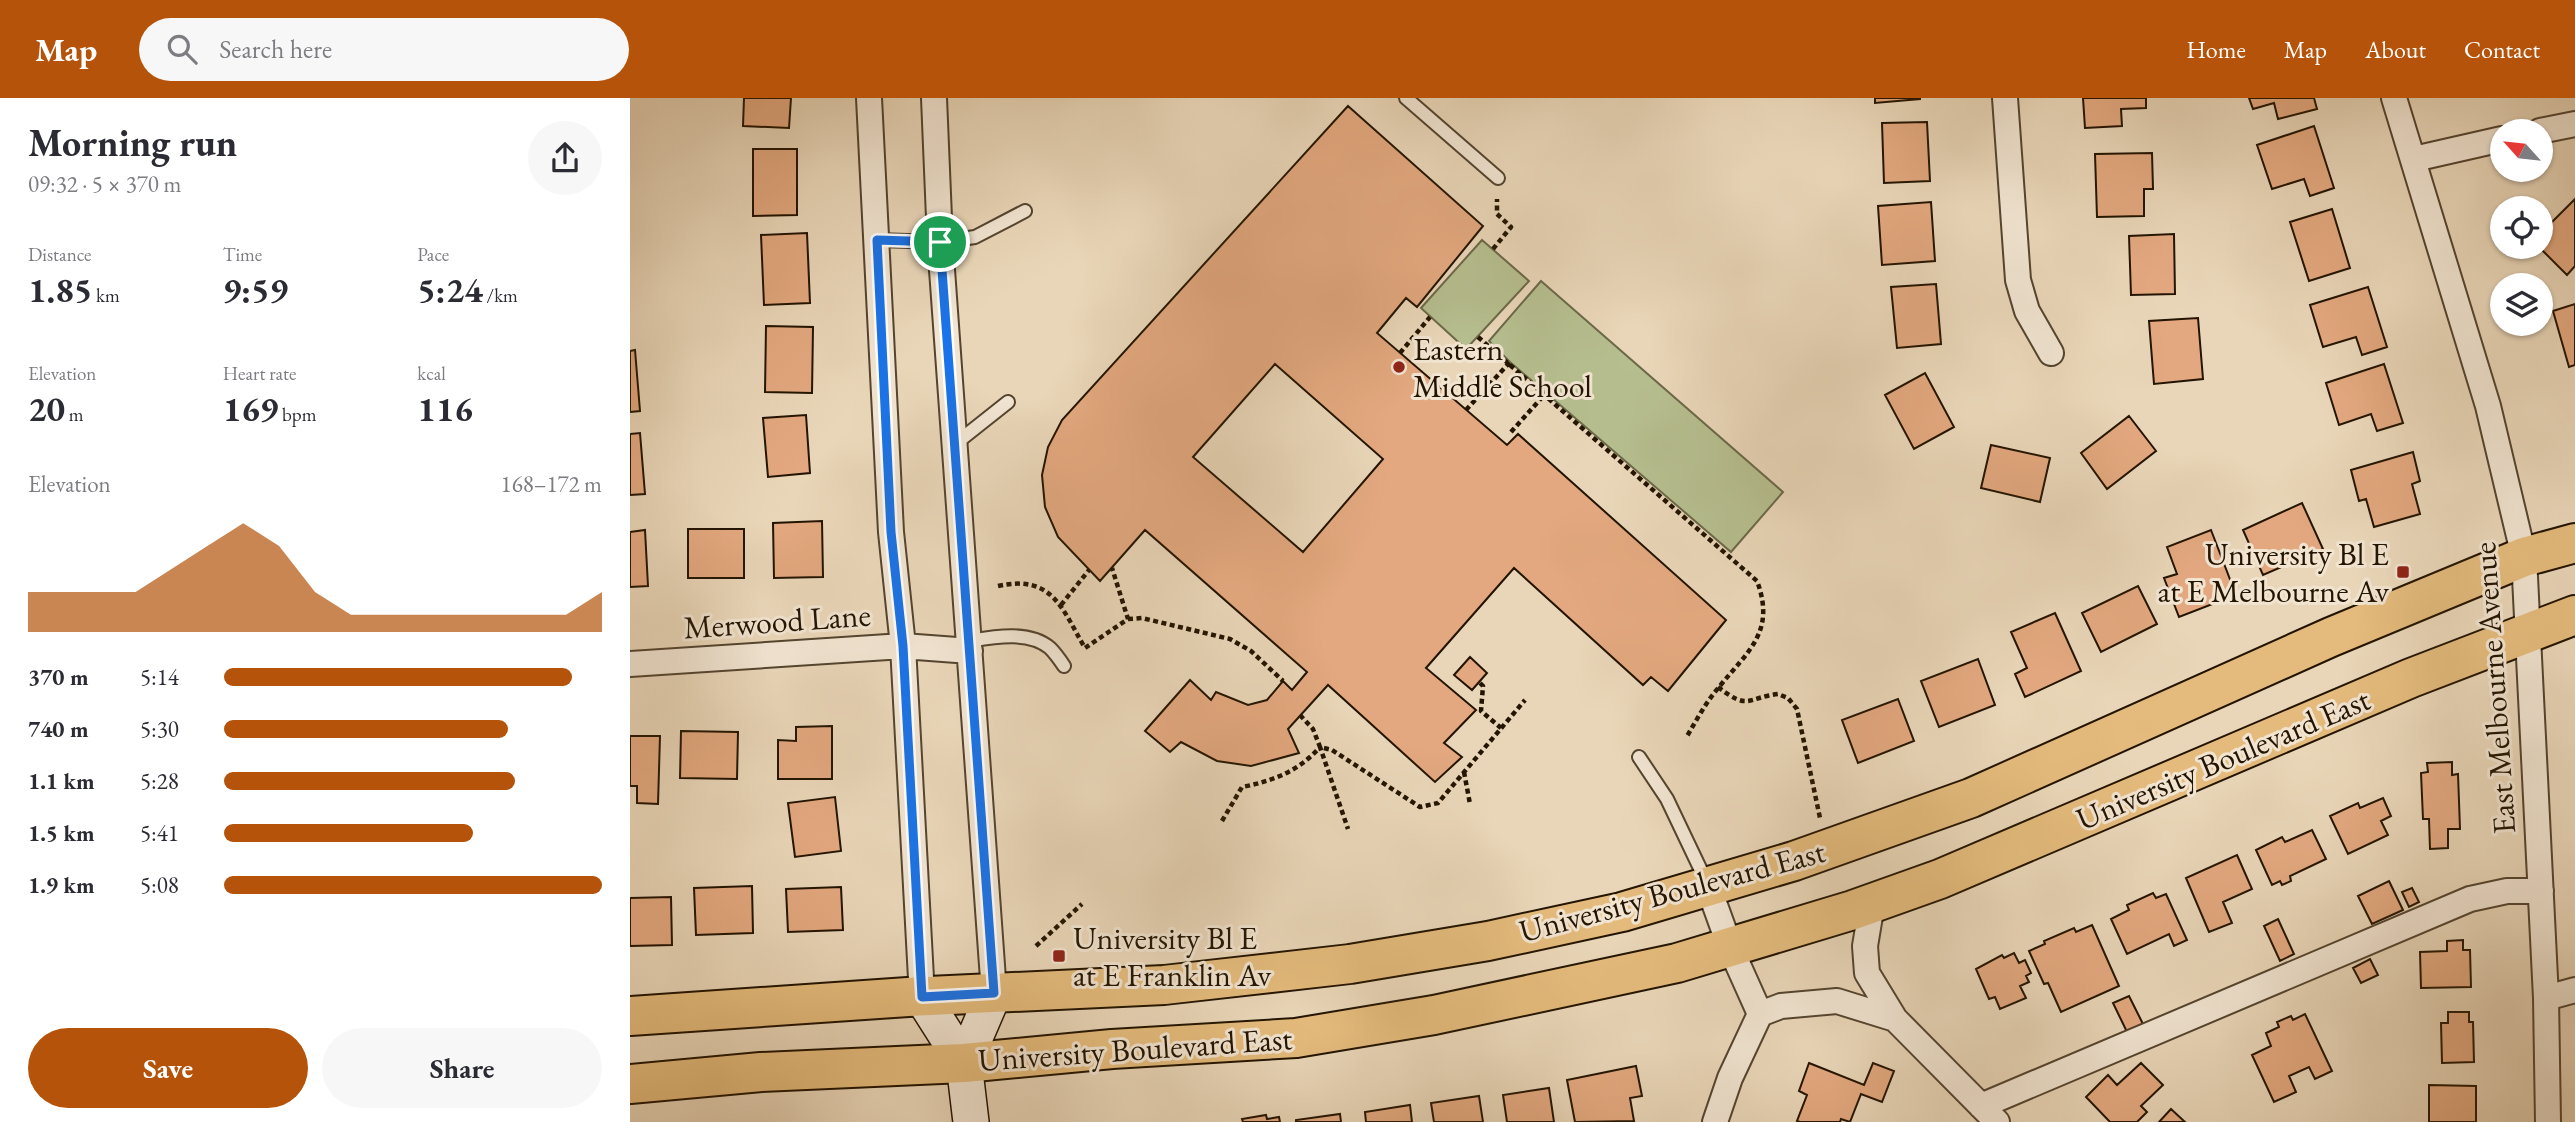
<!DOCTYPE html>
<html lang="en">
<head>
<meta charset="utf-8">
<style>
  :root { --surface:#fff; --page:#f7f7f7; --text:#2b2b33; --muted:#7c7c81; --accent:#b45309 }
  body { margin:0; font-family:"EB Garamond",serif; background:var(--page); color:var(--text); height:100vh; display:flex; flex-direction:column; font-size:26px; white-space:nowrap }
  * { box-sizing:border-box; margin:0 }
  p { font-size:23px; color:var(--muted) }
  .icon { flex:none; width:38px; height:38px; fill:none; stroke:currentColor; stroke-width:2; stroke-linecap:round; stroke-linejoin:round }
  .map { position:relative; flex:1; overflow:hidden }
  .side { display:flex; flex-direction:column; background:var(--surface); width:630px }
  .side>* { flex:none }
  .needle { width:46px; rotate:297deg }
  .controls { position:absolute; left:1860px; top:21px; display:grid; gap:14px }
  .controls a { display:grid; place-items:center; width:63px; height:63px; border-radius:50%; background:var(--surface); box-shadow:0 2px 5px #0004; font-size:35px }
  .pin { position:absolute; display:grid; place-items:center; width:60px; height:60px; color:#fff; margin:-30px; border:4px solid #fff; border-radius:50%; box-shadow:0 2px 7px #0007 }
  .round { display:grid; place-items:center; flex:none; width:74px; height:74px; border-radius:37px; background:var(--page) }
  .headline { display:flex; align-items:center; justify-content:space-between; height:119px; padding:0 28px }
  h1 { font-size:38px; font-weight:700; line-height:52px }
  .stats { display:grid; grid-template-columns:repeat(3,1fr); gap:10px; height:119px; padding:7px 28px }
  .stats div { display:grid; align-content:center }
  .stats b { font-size:35px; font-weight:700 }
  .stats small { font-size:19px; font-weight:400 }
  .stats p { font-size:19px }
  .chart { height:196px; padding:14px 28px }
  .chart p { display:flex; justify-content:space-between }
  .chart svg { width:100%; height:126px; margin-top:7px; fill:var(--accent); opacity:.7 }
  .primary-button { display:flex; gap:14px; margin-top:auto; padding:14px 28px }
  .primary-button a { flex:1; height:80px; border-radius:42px; background:var(--accent); color:#fff; font-size:28px; font-weight:700; line-height:80px; text-align:center }
  .primary-button a+a { background:var(--page); color:var(--text) }
  ul { padding:0 28px; list-style:none; font-size:23px }
  li { display:grid; grid-template-columns:112px 84px 1fr; align-items:center; height:52px }
  li i { height:18px; border-radius:9px; background:var(--accent) }
  header { display:flex; align-items:center; gap:42px; box-sizing:border-box; height:98px; padding:0 35px; background:var(--accent); color:#fff }
  header strong { font-size:33px }
  nav { display:flex; gap:38px; margin-inline-start:auto; font-size:24px }
  .search { width:490px; height:63px; background:var(--page); display:flex; align-items:center; gap:18px; box-sizing:border-box; padding:0 24px; border-radius:38px; color:var(--muted); font-size:26px }
  main { display:flex; flex:1; min-height:0 }
  .map>svg:first-child { display:block }
</style>
</head>
<body>
<header>
<strong>Map</strong>
<div class="search"><svg class="icon" aria-label="search" viewBox="0 0 24 24"><circle cx="10" cy="10" r="6"/><path d="M15 15l6 6"/></svg>Search here</div>
<nav><a>Home</a><a>Map</a><a>About</a><a>Contact</a></nav>
</header>
<main>
<section class="side">
<div class="headline"><div><h1>Morning run</h1><p>09:32 · 5 × 370 m</p></div><a class="round"><svg class="icon" aria-label="share" viewBox="0 0 24 24"><path d="M12 15V3M7 8l5-5 5 5M5 13v7h14v-7"/></svg></a></div>
<div class="stats">
<div><p>Distance</p><b>1.85<small> km</small></b></div>
<div><p>Time</p><b>9:59</b></div>
<div><p>Pace</p><b>5:24<small> /km</small></b></div>
</div>
<div class="stats">
<div><p>Elevation</p><b>20<small> m</small></b></div>
<div><p>Heart rate</p><b>169<small> bpm</small></b></div>
<div><p>kcal</p><b>116</b></div>
</div>
<div class="chart"><p><span>Elevation</span>168–172 m</p>
<svg viewBox="0 0 160 44" preserveAspectRatio="none"><path d="M0 44V30L10 30L20 30L30 30L40 22L50 14L60 6L70 14L80 30L90 38L100 38L110 38L120 38L130 38L140 38L150 38L160 30V44z"/></svg>
</div>
<ul>
<li><b>370 m</b>5:14<i style="width:92%"></i></li>
<li><b>740 m</b>5:30<i style="width:75%"></i></li>
<li><b>1.1 km</b>5:28<i style="width:77%"></i></li>
<li><b>1.5 km</b>5:41<i style="width:66%"></i></li>
<li><b>1.9 km</b>5:08<i style="width:100%"></i></li>
</ul>
<div class="primary-button"><a>Save</a><a>Share</a></div>
</section>
<div class="map">
<svg width="1945" height="1024" viewBox="0 0 1945 1024">
  <rect width="100%" height="100%" fill="#e9d6b8"/>
  <filter id="stains"><feTurbulence type="fractalNoise" baseFrequency=".00286" numOctaves="4"/><feColorMatrix values="0 0 0 0 .2 0 0 0 0 .09 0 0 0 0 .02 0 0 0 .5 -.17"/></filter>
  <radialGradient id="worn" r=".72"><stop offset=".6" stop-color="#630" stop-opacity="0"/><stop offset="1" stop-color="#630" stop-opacity=".3"/></radialGradient>
  <path fill="#b6be8f" stroke="#6c6948" stroke-width="2" d="M852 142 899 183 836 251 791 210Z
    M911 183 1153 394 1101 454 880 264 859 243Z"/>
  <path fill="#e3a87f" stroke="#231401" stroke-width="2" fill-rule="evenodd" d="M114 0H161L159 30 113 28Z
    M1245 0H1290V1L1245 5Z
    M1453 0H1516V10L1491 11 1492 28 1455 30Z
    M1619 0H1684L1687 11 1648 21 1644 5 1623 11Z
    M718 8 853 128 787 209 776 200 747 235 877 347 888 336 1096 522 1038 593 1021 579 1013 587 884 470 796 570 846 612 814 645 832 659 805 684 698 587 658 631 669 655 621 668 587 663 551 644 540 654 515 633 560 582 581 602 586 594 618 607 637 602 653 583 662 592 677 574 515 432 470 483 428 439 415 409 412 377 418 349 432 322ZM645 266 753 361 673 454 563 359Z
    M1297 24 1300 83 1254 85 1252 25Z
    M1684 28 1704 90 1680 98 1674 81 1642 91 1627 47Z
    M123 51H167V117L123 118Z
    M1522 55 1523 91H1514V118L1467 119 1465 56Z
    M1945 101V168L1937 177 1909 149 1911 135Z
    M1301 104 1305 163 1252 167 1248 108Z
    M1702 111 1720 170 1679 183 1660 124Z
    M177 135 180 205 134 207 131 137Z
    M1544 136 1545 196 1501 197 1499 138Z
    M1306 186 1311 246 1267 250 1261 189Z
    M1738 189 1757 249 1732 257 1726 239 1693 249 1680 207Z
    M1945 206V267L1939 269 1923 213Z
    M1568 220 1573 281 1524 286 1519 223Z
    M136 228 183 229 182 295 135 294Z
    M5 252 10 313 0 314V253Z
    M1754 266 1773 325 1747 333 1741 316 1709 327 1696 285Z
    M1295 275 1324 329 1284 351 1255 297Z
    M176 317 180 375 138 379 133 320Z
    M1499 318 1526 353 1477 391 1451 355Z
    M10 335 15 396 0 397V336Z
    M1361 347 1420 360 1410 404 1351 390Z
    M1783 354 1790 383 1782 386 1790 416 1744 429 1736 401 1729 403 1721 372Z
    M1672 405 1693 451 1633 477 1613 432Z
    M192 423 193 479 144 480 143 425Z
    M58 431H114V480H58Z
    M15 432 18 488 0 489V434Z
    M1581 432 1606 497 1549 519 1534 480 1547 476 1537 449Z
    M1508 488 1527 526 1471 554 1452 515Z
    M1425 515 1451 573 1395 599 1385 576 1397 570 1381 534Z
    M840 559 857 575 842 592 824 577Z
    M1348 561 1365 607 1309 629 1291 583Z
    M1268 601 1284 643 1228 665 1212 622Z
    M202 628V681H148V642L166 643V629Z
    M51 633 108 634 107 681 50 680Z
    M0 638H30L28 706 7 705V688H0Z
    M1822 664V677L1828 676 1830 731H1818V750L1800 751 1799 721H1793L1791 675 1798 674 1797 665Z
    M205 699 211 753 165 759 158 705Z
    M1753 700 1761 718 1751 723 1758 737 1718 756 1700 718 1728 705 1730 710Z
    M1682 732 1696 761 1660 778 1661 783 1652 787 1650 783 1642 787 1626 752 1652 739 1655 744Z
    M1607 757 1622 791 1593 804 1602 825 1579 834 1556 780Z
    M1759 783 1773 812 1742 826 1728 798Z
    M122 788 123 835 66 837 64 790Z
    M211 789 213 832 158 834 156 791Z
    M1782 790 1789 804 1779 809 1772 794Z
    M1523 795 1526 800 1536 796 1557 842 1544 848 1539 836 1497 856 1481 821 1499 812 1497 807Z
    M41 799 42 847 0 848V800Z
    M1648 821 1664 856 1650 863 1634 828Z
    M1462 827 1489 888 1431 914 1418 885 1414 886 1399 853 1415 846 1414 843 1444 830 1446 834Z
    M1833 842V852H1840L1841 889 1791 890 1790 854 1817 853V843Z
    M1384 855 1389 865 1395 862 1401 875 1396 878 1399 884 1390 888 1396 900 1370 911 1365 899 1359 901 1346 871 1372 857 1374 860Z
    M1740 861 1748 877 1731 885 1723 870Z
    M1499 898 1513 926 1497 934 1483 905Z
    M1818 914H1839V924H1843L1844 964 1812 965 1811 925H1818Z
    M1675 916 1702 973 1685 981 1679 969 1659 978 1666 994 1644 1004 1622 957 1641 948 1636 935 1649 929 1647 924 1661 918 1663 922Z
    M1179 965 1234 987 1243 965 1264 973 1252 1004 1231 996 1220 1024 1211 1021 1210 1024H1170L1167 1023 1177 997 1169 993Z
    M1511 965 1533 987 1511 1008 1517 1014 1507 1024H1480L1456 999 1478 977 1487 987Z
    M1006 968 1012 998 1000 1000 1004 1023 945 1024 937 982Z
    M1799 987 1846 988V1024H1799Z
    M919 990 924 1024H877L873 997Z
    M849 998 853 1024H804L801 1005Z
    M780 1007 782 1024H736L735 1014Z
    M1541 1011 1555 1024H1529Z
    M710 1016 711 1024H666V1022Z
    M636 1017 637 1021 649 1019 650 1024H613L612 1021Z"/>
  <g fill="none" stroke-linecap="round" stroke-linejoin="round">
    <g stroke="#54442f" stroke-width="16">
      <path id="lane" d="M776 0 868 80
        M247 142 310 144 345 139 395 113
        M325 346 378 304
        M339 543C363 539 399 532 420 550 425 555 430 562 434 568
        M1009 659 1037 701 1077 785"/>
    </g>
    <g stroke="#54442f" stroke-width="28">
      <path id="street" d="M239 0 261 434 273 548 292 899
        M304 0 310 144 364 895
        M1375 0 1388 182 1397 213 1421 255
        M1764 0 1858 308 1894 459 1916 900 1918 1024
        M1910 33 1945 26
        M1784 61 1872 41
        M0 566 273 548 340 553
        M1078 788 1100 849 1130 916 1100 980 1085 1024
        M1242 806 1235 848 1237 875 1265 921
        M1916 900 1945 892
        M1130 916 1151 908 1207 903 1265 921 1367 1024
        M1351 1008 1840 801 1877 793H1911"/>
    </g>
    <g stroke="#231401" stroke-width="38">
      <path id="secondary" d="M292 899 334 965 341 1024
        M334 965 364 895"/>
    </g>
    <g stroke="#231401" stroke-width="42">
      <path id="primary" d="M0 918 278 899 534 887 720 866 858 843 992 814 1164 763 1341 700 1701 539 1894 459 1945 445
        M0 986 131 974 334 965 482 951 666 940 804 917 1047 865 1223 812 1310 781 1781 580 1945 517"/>
    </g>
    <path stroke="#231401" stroke-width="4.5" stroke-dasharray="5 3.5" stroke-linecap="butt" d="M863 151 881 129 867 116V101
      M848 239 1127 483C1146 534 1118 553 1089 589 1076 604 1066 623 1056 640
      M770 255 800 219
      M836 312 880 264
      M881 334 915 296
      M368 488C423 476 432 511 455 550L498 521 482 470
      M431 507 459 472
      M498 521 512 520 600 541 621 553 653 583
      M850 585 853 588 851 613 871 630
      M1088 589C1119 613 1116 600 1148 596L1158 600 1167 611 1190 720
      M670 617 683 631 690 649 702 652 790 709 808 705 895 602
      M834 674 840 706
      M592 723 612 689C643 683 669 673 690 649L718 731
      M406 848 452 806"/>
    <use href="#lane" stroke="#f1e4d1" stroke-width="12"/>
    <use href="#street" stroke="#f1e4d1" stroke-width="24"/>
    <use href="#secondary" stroke="#f1e4d1" stroke-width="35"/>
    <use href="#primary" stroke="#e4bb7c" stroke-width="38"/>
  </g>
  <g fill="none" stroke-linecap="round" stroke-linejoin="round">
    <g stroke="#fff" stroke-width="14">
      <path id="route" d="M247 142 310 144 364 895 292 899 273 548 261 434Z"/>
    </g>
    <use href="#route" stroke="#1a73e8" stroke-width="9"/>
  </g>
  <g fill="#8f2418" stroke="#f1e4d1" stroke-width="2.5">
    <circle cx="769" cy="269" r="7"/>
    <rect x="1766" y="467" width="14" height="14" rx="3.5"/>
    <rect x="422" y="851" width="14" height="14" rx="3.5"/>
  </g>
  <g text-anchor="middle" dominant-baseline="central" stroke-width="6" stroke-linejoin="round" paint-order="stroke">
    <g font-size="32" fill="#231401" stroke="#f1e4d1" text-anchor="start">
      <text x="783" y="251">Eastern<tspan x="783" dy="37">Middle School</tspan></text>
      <text x="1759" y="456" text-anchor="end">University Bl E<tspan x="1759" dy="37">at E Melbourne Av</tspan></text>
      <text x="443" y="840">University Bl E<tspan x="443" dy="37">at E Franklin Av</tspan></text>
    </g>
    <g font-size="32" fill="#231401" stroke="#f1e4d1">
      <text transform="translate(147 523) rotate(-4)">Merwood Lane</text>
      <text transform="translate(1864 590) rotate(-94)">East Melbourne Avenue</text>
      <text transform="translate(1593 661) rotate(-23)">University Boulevard East</text>
      <text transform="translate(1042 793) rotate(-15)">University Boulevard East</text>
      <text transform="translate(505 951) rotate(-4)">University Boulevard East</text>
    </g>
  </g>
  <rect width="100%" height="100%" filter="url(#stains)"/>
  <rect width="100%" height="100%" fill="url(#worn)"/>
</svg>
<div class="controls">
<a><svg class="needle" viewBox="-14 -14 28 28"><path d="M0-13l5 13h-10z" fill="#e53935"/><path d="M0 13l5-13h-10z" fill="#7c7c81"/></svg></a>
<a><svg class="icon" aria-label="locate" viewBox="0 0 24 24"><circle cx="12" cy="12" r="6"/><path d="M12 2v4M12 18v4M2 12h4M18 12h4"/></svg></a>
<a><svg class="icon" aria-label="layers" viewBox="0 0 24 24"><path d="M12 4l9 5-9 5-9-5zM3 14l9 5 9-5"/></svg></a>
</div>
<div class="pin" style="left:310px;top:144px;background:#1e9e55"><svg class="icon" aria-label="arrive" viewBox="0 0 24 24"><path d="M6 21V4h12l-3 4 3 4H6"/></svg></div>
</div>
</main>
</body>
</html>
